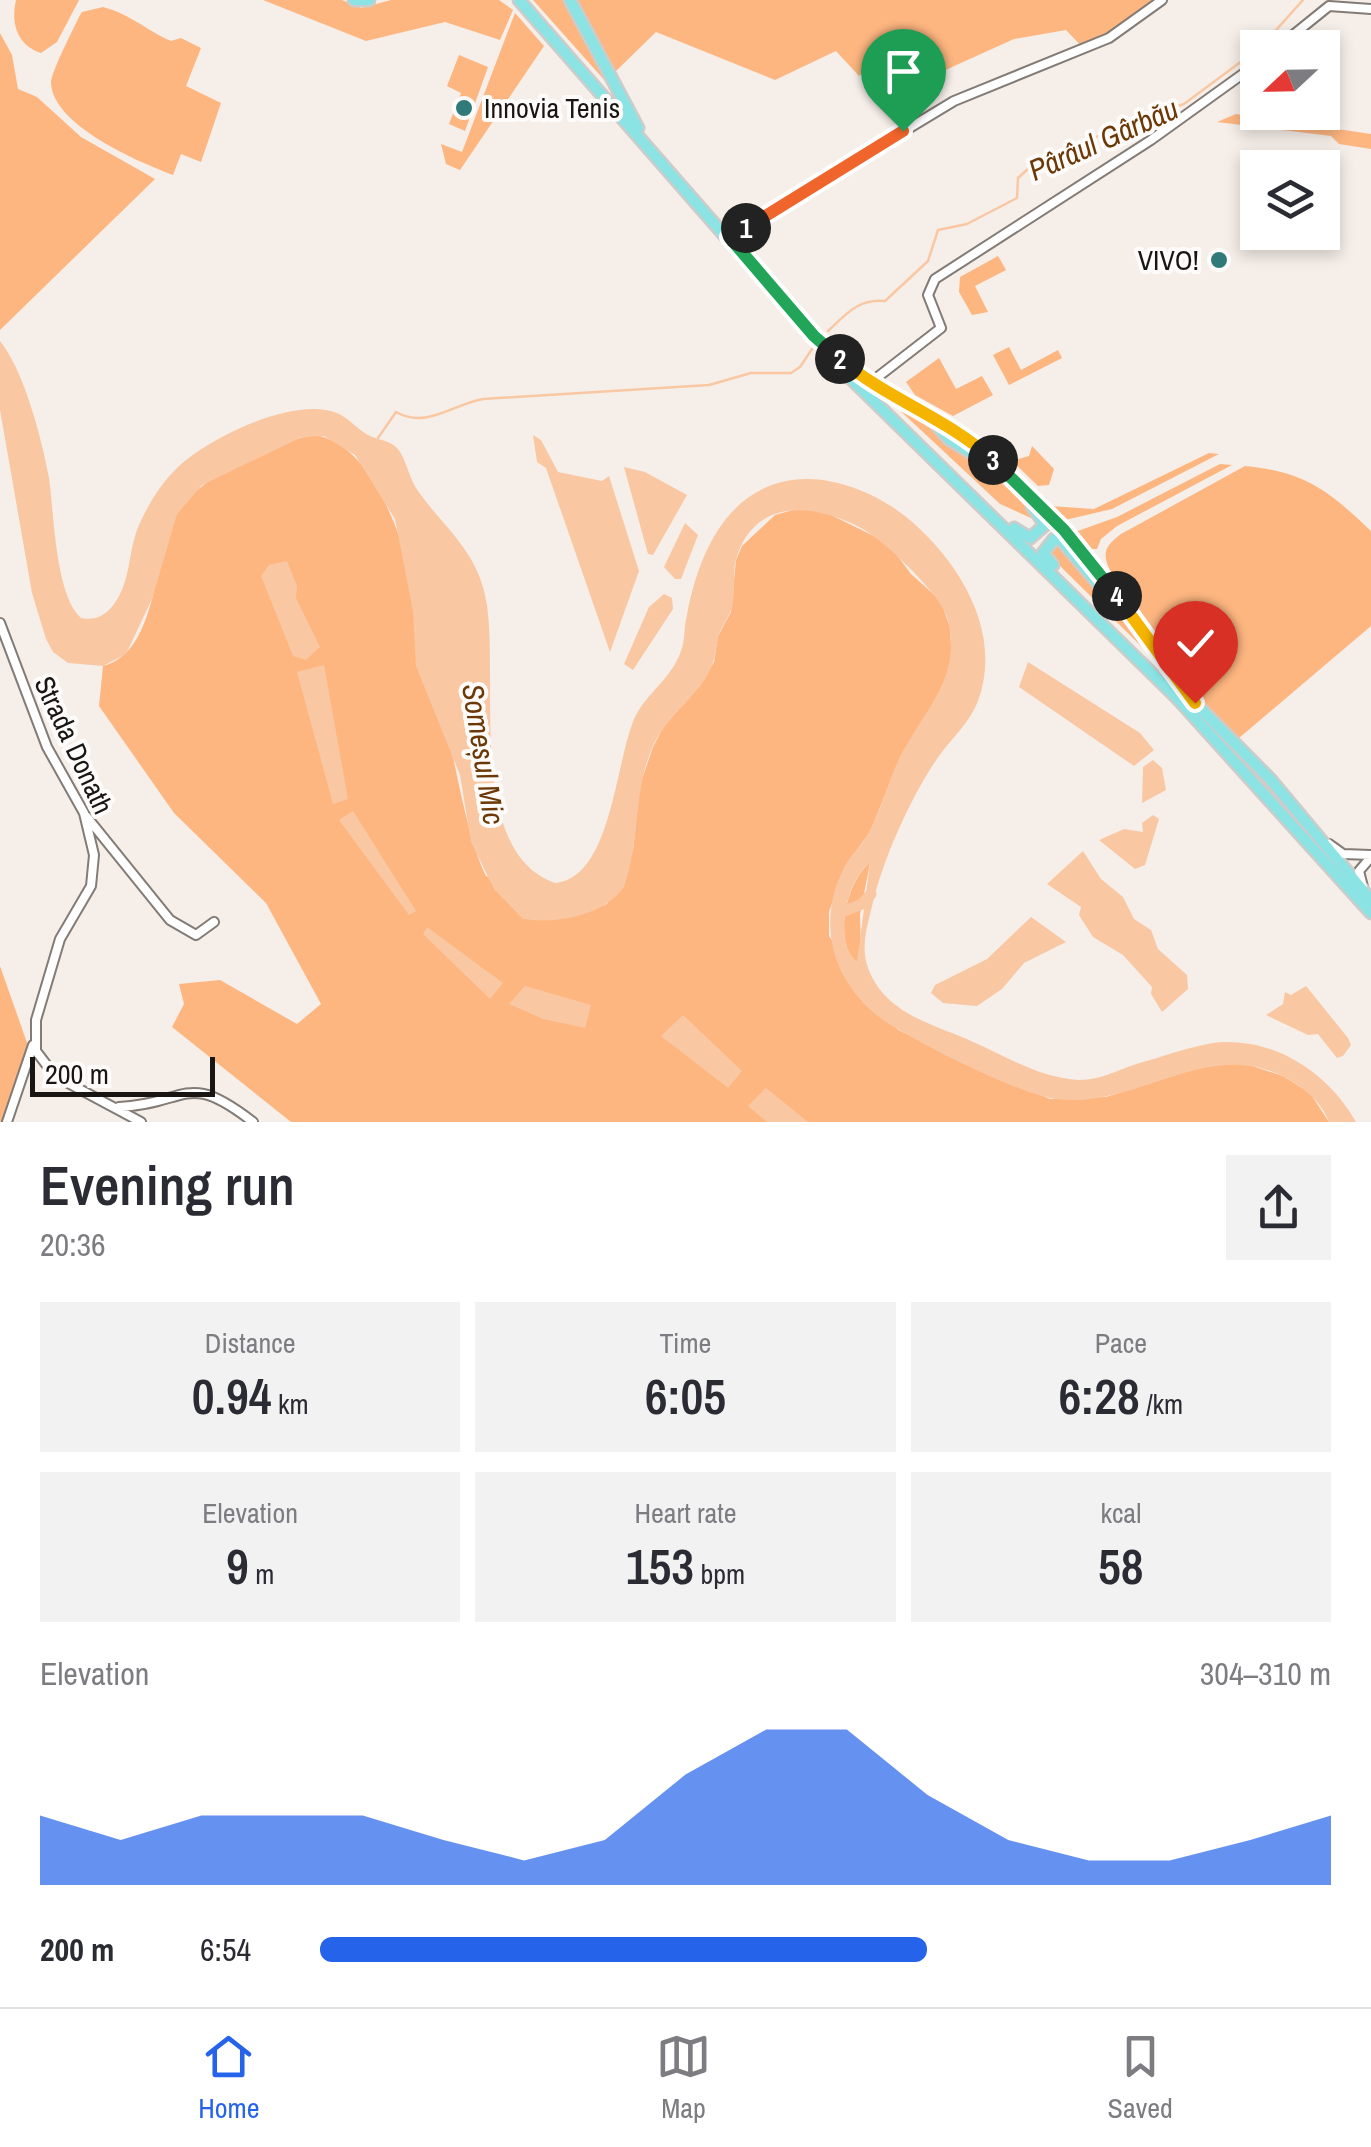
<!DOCTYPE html>
<html lang="en">
<head>
<meta charset="utf-8">
<style>
  :root { --surface:#fff; --page:#f2f2f3; --text:#2b2b33; --muted:#7c7c81; --line:#e1e1e2; --accent:#2563eb }
  body { margin:0; font-family:"Archivo Narrow",sans-serif; background:var(--page); color:var(--text); height:100vh; display:flex; flex-direction:column; font-size:38px; white-space:nowrap }
  * { box-sizing:border-box; margin:0 }
  p { font-size:32px; color:var(--muted) }
  .icon { flex:none; width:55px; height:55px; fill:none; stroke:currentColor; stroke-width:2; stroke-linecap:round; stroke-linejoin:round }
  .map { position:relative; height:1122px; overflow:hidden }
  .panel { display:flex; flex-direction:column; background:var(--surface); flex:1 }
  .panel>* { flex:none }
  .needle { width:65px; rotate:248deg }
  .tools { position:absolute; left:1240px; top:30px; display:grid; gap:20px }
  .tools a { display:grid; place-items:center; width:100px; height:100px; border-radius:0px; background:var(--surface); box-shadow:0 5px 15px #0003; font-size:50px }
  .scale { position:absolute; left:30px; bottom:25px; width:185px; box-sizing:border-box; padding-left:10px; border:5px solid #181513; border-top:0; font-size:28px; line-height:35px; white-space:nowrap; color:#181513; -webkit-text-stroke:8px #fefcfb; paint-order:stroke }
  .pin { position:absolute; display:grid; place-items:center; width:85px; height:85px; color:#fff; margin:-102px -42px; border-radius:50% 50% 50% 0; rotate:-45deg; box-shadow:0 0 10px #0007 }
  .pin .icon { rotate:45deg }
  .km { position:absolute; width:50px; height:50px; margin:-25px; border-radius:50%; background:#222; color:#fff; font-size:28px; line-height:50px; text-align:center }
  .round { display:grid; place-items:center; flex:none; width:105px; height:105px; border-radius:0px; background:var(--page) }
  .head { display:flex; align-items:center; justify-content:space-between; height:170px; padding:0 40px }
  h1 { font-size:55px; font-weight:600; line-height:75px }
  .stats { display:grid; grid-template-columns:repeat(3,1fr); gap:15px; height:170px; padding:10px 40px }
  .stats div { display:grid; align-content:center; border-radius:0px; background:var(--page); text-align:center }
  .stats b { font-size:50px; font-weight:600 }
  .stats small { font-size:28px; font-weight:400 }
  .stats p { font-size:28px }
  .chart { height:280px; padding:20px 40px }
  .chart p { display:flex; justify-content:space-between }
  .chart svg { width:100%; height:180px; margin-top:10px; fill:var(--accent); opacity:.7 }
  ul { padding:0 40px; list-style:none; font-size:32px }
  li { display:grid; grid-template-columns:160px 120px 1fr; align-items:center; height:75px }
  li i { height:25px; border-radius:12px; background:var(--accent) }
  .menu { display:flex; justify-content:space-around; align-items:center; height:140px; border-top:2px solid var(--line); background:var(--surface); font-size:28px; color:var(--muted) }
  .menu a { display:grid; justify-items:center; gap:5px }
  .menu .selected { color:var(--accent) }
  .map>svg:first-child { display:block }
</style>
</head>
<body>
<div class="map">
<svg width="1371" height="1122" viewBox="0 0 1371 1122">
  <rect width="100%" height="100%" fill="#f6eee8"/>
  <path fill="#fdb680" d="M16 0H79L57 42 41 53C16 45 11 22 16 0Z
    M263 0H342L361 8 391 0H499L513 10 500 40 445 22 366 41Z
    M533 0H567L615 92Z
    M577 0H1159L1083 48 1066 30 1014 39 910 86 903 75 891 83 875 64 859 76 836 51 775 80 656 32 615 72Z
    M103 7C130 14 146 30 171 41L181 38 201 48 186 86 221 103 201 162 181 154 173 175C139 162 53 126 51 83 51 72 73 30 79 17L82 12Z
    M515 13 544 46 460 170 446 164 441 144 462 152Z
    M0 33 12 55 18 89 37 97 81 137 155 179 0 330Z
    M459 55 488 67 465 131 449 124 461 93 447 86Z
    M1236 114 1371 134V149L1339 144 1331 136 1217 122Z
    M998 256 1006 270 975 286 988 312 972 315 959 292 960 277Z
    M1009 347 1021 370 1058 350 1062 358 1009 385 993 355Z
    M939 358 956 389 982 376 993 395 953 416 915 395 906 382Z
    M893 404 987 465 1040 522 1000 504Z
    M314 435C428 450 441 788 486 876L575 916 607 904 633 850 640 785 653 747 669 716 700 685 714 662 718 636 731 612 736 560 742 546 775 515 804 507 819 509 888 543 911 574 941 601 950 628 952 663 947 680 900 758 870 832 845 866 829 912V936L898 1030 1050 1099 1106 1097 1217 1062 1249 1065 1283 1076 1310 1093 1329 1122H291L172 1027 184 1004 179 984 220 980 297 1024 321 1004 266 903 174 813 99 706 103 666C159 652 153 554 177 513 197 478 275 441 314 435Z
    M1032 446 1054 469 1049 485 1038 486 1012 461 1029 456Z
    M1209 453 1219 454 1112 509 1065 520 1050 506 1094 509Z
    M1220 464 1232 465 1117 526 1101 539 1097 549H1090L1075 532 1117 517Z
    M1245 466C1305 472 1328 490 1371 531V626L1239 738 1211 712 1111 572C1101 553 1105 546 1121 534Z
    M1052 544H1061L1132 627 1144 649 1052 558Z
    M870 863 860 914 861 956 857 962C832 943 847 879 870 863Z
    M0 966 32 1057 9 1122H0Z"/>
  <path fill="#f9c8a3" fill-rule="evenodd" d="M0 341C24 370 42 440 49 478 54 512 55 595 81 618 95 621 105 616 114 604 131 582 128 550 139 525 148 505 161 483 177 468 208 438 294 396 337 413 349 418 357 429 368 435 377 440 389 440 396 447 406 457 408 475 416 488 441 525 475 548 485 595 502 669 462 850 555 883 612 878 615 761 635 717 648 691 673 678 682 648 685 638 684 626 687 615 697 561 721 500 778 483 821 470 872 490 905 516 957 558 1004 631 978 701 970 722 952 738 939 756 913 792 883 859 873 902 868 924 860 946 868 968 882 1006 918 1020 952 1033 993 1048 1034 1078 1079 1080 1103 1080 1121 1068 1143 1062 1168 1055 1200 1043 1225 1042 1281 1041 1330 1076 1356 1122H1329C1322 1104 1309 1092 1293 1082 1211 1031 1140 1110 1056 1099 1020 1095 914 1041 883 1020 832 983 815 922 845 866 851 854 862 846 868 834 881 811 887 785 898 761 923 710 964 678 947 617 941 595 883 539 861 528 816 504 755 496 736 559 732 574 736 590 732 606 730 616 723 624 719 634 716 644 716 655 712 665 702 694 667 714 652 748 633 793 640 842 624 887 603 916 557 924 523 919L494 889 471 842 460 775 416 666 413 611 395 519 355 455 324 436 302 437 202 485 177 514 152 599 126 654 103 666 68 663 53 652 46 639 32 593 0 410ZM870 863 857 962C833 943 846 879 870 863Z
    M533 435 541 440 558 472 602 481 609 476 639 571 610 652 546 468 537 462Z
    M624 467 645 472 687 495 653 555 648 554Z
    M685 523 698 535 681 579H675L664 567Z
    M287 561 297 586 296 598 320 647 306 660 293 656 261 576 269 565Z
    M664 594 672 598 673 609 633 670 624 664 649 607Z
    M1028 662 1140 733 1154 750 1134 766 1019 687Z
    M324 665 348 799 333 804 297 672Z
    M1153 760 1162 768 1166 790 1142 803 1143 767Z
    M353 811 416 911 409 915 339 820Z
    M1153 815 1159 819 1145 865 1135 869 1099 840 1124 829 1143 832 1142 823Z
    M1083 851 1101 879 1123 897 1134 919 1151 930 1158 949 1187 975 1188 989 1162 1012 1151 994 1152 987 1123 955 1093 937 1079 915 1081 907 1047 884Z
    M1031 917 1066 942 1024 963 1002 989 977 1006 943 1003 931 993 935 985 987 959Z
    M427 927 503 983 490 999 423 934Z
    M525 986 591 1005 585 1028 543 1019 509 1004Z
    M1306 986 1348 1038 1351 1045 1343 1056 1337 1058 1318 1034 1308 1035 1266 1015 1283 1004 1285 992 1291 995Z
    M683 1015 742 1071 728 1088 661 1036Z
    M766 1088 808 1122H767L748 1106Z"/>
  <g fill="none" stroke-linecap="round" stroke-linejoin="round">
    <path stroke="#f9c8a3" stroke-width="2.5" d="M1260 48 1303 0
      M828 331C846 314 859 298 885 301L928 261 938 230 967 224 1017 198 1018 178 1029 168 1131 121 1184 104 1258 49
      M378 438 396 412C426 429 451 405 483 399L709 385 751 373H791L800 367 814 346"/>
    <path stroke="#f9c8a3" stroke-width="11" d="M842 912 862 904 871 894"/>
    <g stroke="#827b76" stroke-width="12">
      <path id="minor" d="M1277 48 1329 6 1371 9
        M729 237 954 101 1109 38 1162 0
        M870 383 941 328 928 295 935 279 1151 140 1258 63
        M0 623 47 747 84 813 94 855 91 886 60 939 36 1020V1051L55 1076 141 1122
        M86 816 170 920 196 935 214 922
        M1329 844 1343 854 1371 855
        M1363 887 1359 871 1371 857
        M119 1107C189 1104 185 1069 253 1122
        M7 1122 33 1045"/>
    </g>
    <g stroke="#cccccb" stroke-width="15">
      <path id="major" d="M354 0H369
        M519 0 841 369 1177 698 1371 913
        M570 0 638 128
        M841 361 886 393 963 436 1050 516 1105 580 1195 703 1271 780 1371 900
        M934 422 949 439 988 463
        M1014 528 1030 538 1045 525 1032 506
        M1053 565 1043 553 1054 539 1062 541 1111 599"/>
    </g>
    <use href="#minor" stroke="#fff" stroke-width="8"/>
    <use href="#major" stroke="#8be3e3" stroke-width="10"/>
  </g>
  <g fill="none" stroke-linecap="round" stroke-linejoin="round">
    <g stroke="#fff" stroke-width="20">
      <path id="split-1" d="M746 228 903 131"/>
    </g>
    <g stroke="#fff" stroke-width="20">
      <path id="split-2" d="M746 228 729 237 814 336 840 359"/>
    </g>
    <g stroke="#fff" stroke-width="20">
      <path id="split-3" d="M840 359C887 399 947 418 993 460"/>
    </g>
    <g stroke="#fff" stroke-width="20">
      <path id="split-4" d="M993 460 1064 530 1117 596"/>
    </g>
    <g stroke="#fff" stroke-width="20">
      <path id="split-5" d="M1117 596 1195 703"/>
    </g>
    <use href="#split-1" stroke="#f0652b" stroke-width="12"/>
    <use href="#split-2" stroke="#22a559" stroke-width="12"/>
    <use href="#split-3" stroke="#f5b400" stroke-width="12"/>
    <use href="#split-4" stroke="#22a559" stroke-width="12"/>
    <use href="#split-5" stroke="#f5b400" stroke-width="12"/>
  </g>
  <g fill="#317a7a" stroke="#fefcfb" stroke-width="4">
    <circle cx="464" cy="108" r="10"/>
    <circle cx="1219" cy="260" r="10"/>
  </g>
  <g text-anchor="middle" dominant-baseline="central" stroke-width="8" stroke-linejoin="round" paint-order="stroke">
    <g font-size="28" fill="#181513" stroke="#fefcfb" text-anchor="start">
      <text x="484" y="108">Innovia Tenis</text>
      <text x="1199" y="260" text-anchor="end">VIVO!</text>
    </g>
    <g font-size="28" fill="#181513" stroke="#fefcfb">
      <text transform="translate(74 745) rotate(65)">Strada Donath</text>
    </g>
    <g font-size="30" font-style="italic" fill="#6b3806" stroke="#fefcfb">
      <text transform="translate(1103 139) rotate(-24)">Pârâul Gârbău</text>
      <text transform="translate(484 754) rotate(81)">Someșul Mic</text>
    </g>
  </g>
</svg>
<div class="tools">
<a><svg class="needle" viewBox="-14 -14 28 28"><path d="M0-13l5 13h-10z" fill="#e53935"/><path d="M0 13l5-13h-10z" fill="#7c7c81"/></svg></a>
<a><svg class="icon" aria-label="layers" viewBox="0 0 24 24"><path d="M12 4l9 5-9 5-9-5zM3 14l9 5 9-5"/></svg></a>
</div>
<div class="scale">200 m</div>
<div class="pin" style="left:903px;top:131px;background:#1e9e55"><svg class="icon" aria-label="arrive" viewBox="0 0 24 24"><path d="M6 21V4h12l-3 4 3 4H6"/></svg></div>
<div class="pin" style="left:1195px;top:703px;background:#d93025"><svg class="icon" aria-label="check" viewBox="0 0 24 24"><path d="M5 12l5 5 9-10"/></svg></div>
<b class="km" style="left:746px;top:228px">1</b>
<b class="km" style="left:840px;top:359px">2</b>
<b class="km" style="left:993px;top:460px">3</b>
<b class="km" style="left:1117px;top:596px">4</b>
</div>
<section class="panel">
<div class="head"><div><h1>Evening run</h1><p>20:36</p></div><a class="round"><svg class="icon" aria-label="share" viewBox="0 0 24 24"><path d="M12 15V3M7 8l5-5 5 5M5 13v7h14v-7"/></svg></a></div>
<div class="stats">
<div><p>Distance</p><b>0.94<small> km</small></b></div>
<div><p>Time</p><b>6:05</b></div>
<div><p>Pace</p><b>6:28<small> /km</small></b></div>
</div>
<div class="stats">
<div><p>Elevation</p><b>9<small> m</small></b></div>
<div><p>Heart rate</p><b>153<small> bpm</small></b></div>
<div><p>kcal</p><b>58</b></div>
</div>
<div class="chart"><p><span>Elevation</span>304–310 m</p>
<svg viewBox="0 0 160 44" preserveAspectRatio="none"><path d="M0 44V27L10 33L20 27L30 27L40 27L50 33L60 38L70 33L80 17L90 6L100 6L110 22L120 33L130 38L140 38L150 33L160 27V44z"/></svg>
</div>
<ul>
<li><b>200 m</b>6:54<i style="width:60%"></i></li>
</ul>
</section>
<nav class="menu">
<a class="selected"><svg class="icon" aria-label="home" viewBox="0 0 24 24"><path d="M3 11l9-7 9 7M6 9v11h12V9"/></svg>Home</a>
<a><svg class="icon" aria-label="map" viewBox="0 0 24 24"><path d="M3 6l6-2 6 2 6-2v14l-6 2-6-2-6 2zM9 4v14M15 6v14"/></svg>Map</a>
<a><svg class="icon" aria-label="saved" viewBox="0 0 24 24"><path d="M7 4h10v16l-5-4-5 4z"/></svg>Saved</a>
</nav>
</body>
</html>
